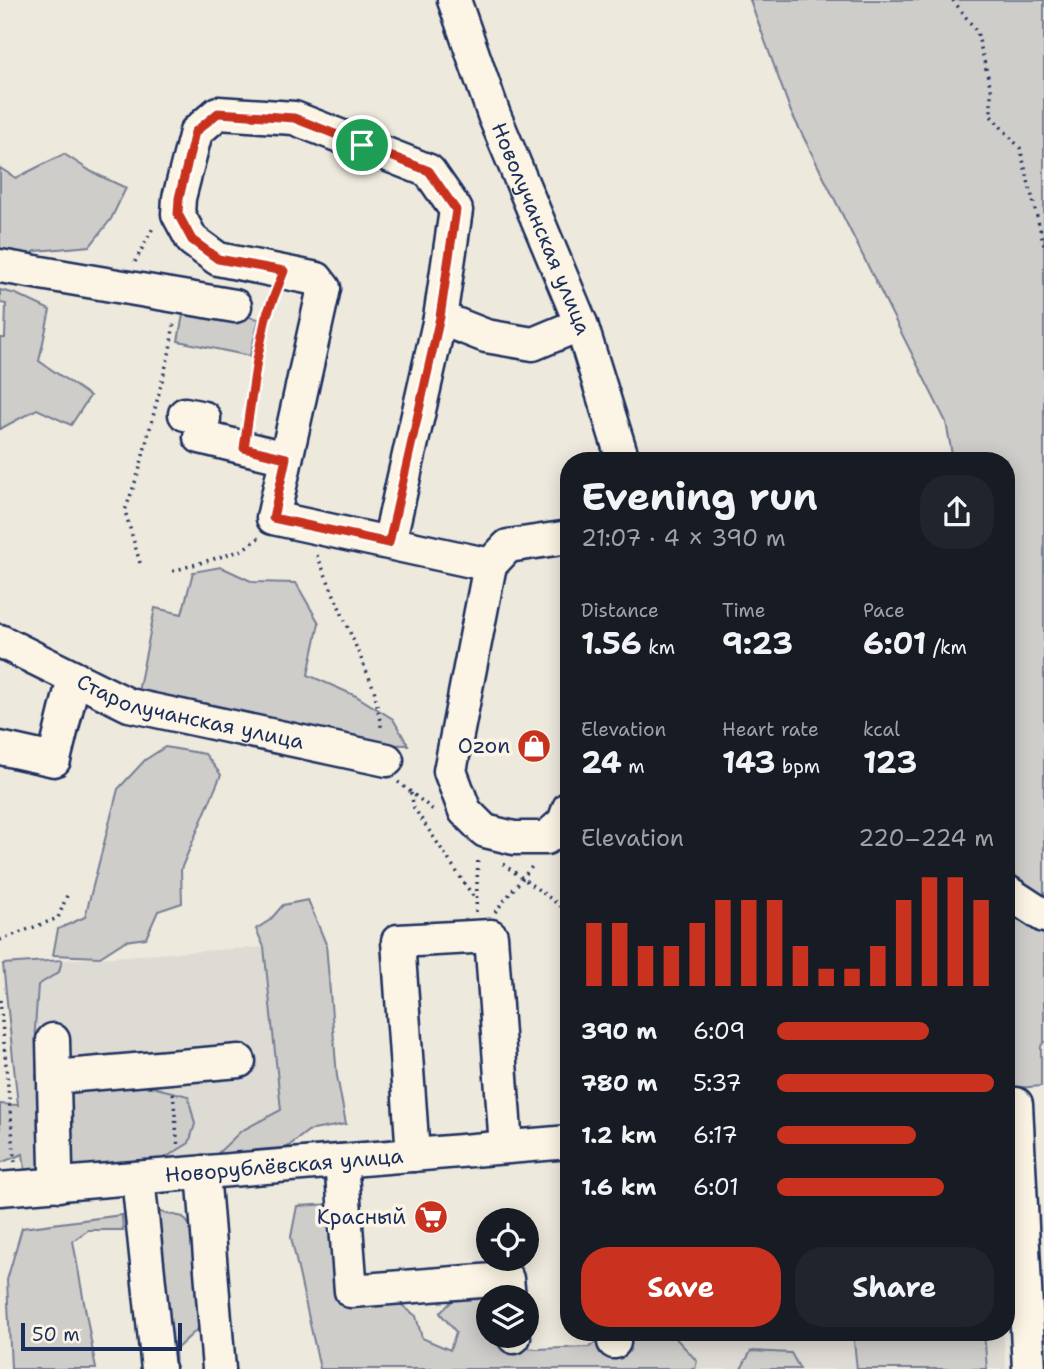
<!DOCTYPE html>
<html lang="en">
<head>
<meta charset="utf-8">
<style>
  :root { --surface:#171b24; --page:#20242c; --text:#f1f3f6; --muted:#9ea1a6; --accent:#c8321e }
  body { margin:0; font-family:"Shantell Sans",sans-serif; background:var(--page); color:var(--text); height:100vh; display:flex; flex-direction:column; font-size:26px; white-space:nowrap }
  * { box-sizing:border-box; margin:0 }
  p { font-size:23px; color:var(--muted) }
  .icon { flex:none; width:38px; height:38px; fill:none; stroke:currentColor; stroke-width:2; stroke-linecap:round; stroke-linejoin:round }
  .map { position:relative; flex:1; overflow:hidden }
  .panel { position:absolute; left:560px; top:452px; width:455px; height:889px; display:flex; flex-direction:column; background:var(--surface); border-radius:28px; box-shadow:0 4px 18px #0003 }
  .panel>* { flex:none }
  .buttons { position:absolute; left:476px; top:1208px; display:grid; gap:14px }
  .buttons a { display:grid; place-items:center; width:63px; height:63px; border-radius:50%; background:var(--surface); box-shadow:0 4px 18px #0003; font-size:35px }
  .scale { position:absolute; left:21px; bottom:18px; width:161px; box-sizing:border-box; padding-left:7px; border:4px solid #1b2f5e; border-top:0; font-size:19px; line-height:24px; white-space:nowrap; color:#1b2f5e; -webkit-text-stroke:5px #fcf5e5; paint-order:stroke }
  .pin { position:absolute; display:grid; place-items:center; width:60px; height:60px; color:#fff; margin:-30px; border:4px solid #fff; border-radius:50%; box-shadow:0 2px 7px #0007 }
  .round { display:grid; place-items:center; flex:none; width:74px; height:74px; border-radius:28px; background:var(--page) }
  .head { display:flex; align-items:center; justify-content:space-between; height:119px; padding:0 21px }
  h1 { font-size:38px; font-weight:700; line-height:52px }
  .metrics { display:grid; grid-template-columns:repeat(3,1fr); gap:10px; height:119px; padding:7px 21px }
  .metrics div { display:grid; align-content:center }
  .metrics b { font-size:30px; font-weight:700 }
  .metrics small { font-size:19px; font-weight:400 }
  .metrics p { font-size:19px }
  .chart { height:196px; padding:14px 21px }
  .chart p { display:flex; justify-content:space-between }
  .chart svg { width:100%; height:126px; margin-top:7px; stroke:var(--accent); stroke-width:6 }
  .cta { display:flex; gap:14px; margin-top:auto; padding:14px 21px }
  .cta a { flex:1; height:80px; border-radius:28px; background:var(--accent); color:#fff; font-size:28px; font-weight:700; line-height:80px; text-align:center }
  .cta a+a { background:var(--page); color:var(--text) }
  ul { padding:0 21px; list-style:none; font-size:23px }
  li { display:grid; grid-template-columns:112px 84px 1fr; align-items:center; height:52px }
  li i { height:18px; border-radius:9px; background:var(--accent) }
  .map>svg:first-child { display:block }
</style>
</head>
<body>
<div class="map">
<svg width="1044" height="1369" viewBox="0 0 1044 1369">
  <rect width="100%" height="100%" fill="#eee9dd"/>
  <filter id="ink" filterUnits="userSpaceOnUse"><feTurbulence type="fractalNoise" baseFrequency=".0143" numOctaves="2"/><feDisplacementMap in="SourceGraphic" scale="14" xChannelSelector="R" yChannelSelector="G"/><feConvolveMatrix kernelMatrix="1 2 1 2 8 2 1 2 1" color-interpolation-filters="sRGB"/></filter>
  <g filter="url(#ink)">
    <path fill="#dedbd4" d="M264 947 285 1149 25 1170 3 964Z
      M643 1332H1003L1006 1369H647Z"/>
    <path fill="#cfcdca" stroke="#757e94" stroke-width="2" d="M750 0H1044V1042L1041 1046V1086L1006 1089V460H953L946 422 791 112Z
      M64 154 92 172 126 188 111 219 90 246 36 251 18 260 0 256V168L16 178Z
      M0 290 16 294 50 310 39 361 90 396 71 425 37 409 0 429V338H5L6 304 0 303Z
      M185 304 259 319 250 356 178 341Z
      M221 567 253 582 296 583 319 623 308 675 356 696 393 719 408 745 353 744 137 697 155 608 182 614 193 572Z
      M165 747 205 754 221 775 181 869 182 903 158 911 146 938 125 941 100 957 53 955 58 929 85 917 118 789 145 760Z
      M308 900 326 944 337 1076 346 1124 308 1131 285 1149 217 1154 241 1131 281 1110 264 947 256 929 270 920 283 905Z
      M62 960 59 972 38 985 35 1028 42 1070 79 1093 115 1084 152 1087 188 1096 195 1124 189 1143 163 1159 25 1170 23 1154 0 1163V1104L18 1105 3 964Z
      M334 1204 336 1292 399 1303 416 1316 422 1338 450 1350 456 1332 440 1313 455 1298 492 1293V1297H488V1335H499L501 1346 537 1349 589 1347 610 1332H670L697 1361 695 1369H320L291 1237 297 1206Z
      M156 1211 183 1217 201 1239 202 1325 175 1350 176 1369H157Z
      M122 1215 123 1230H88L73 1241 96 1369H11L7 1280 22 1228Z
      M853 1332H984L987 1369H857Z
      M751 1351 791 1353 800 1369H741Z"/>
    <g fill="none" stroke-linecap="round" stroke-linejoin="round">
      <g stroke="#1b2f5e" stroke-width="37">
        <g id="minor">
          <path id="s1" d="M454 0 494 115 581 324 623 460"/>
          <path d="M0 266 235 306"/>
          <path d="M440 318 486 336 533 344 581 324"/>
          <path d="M185 414 204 418 200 437 286 458"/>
          <path d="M389 543 440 318 456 210 429 171 294 118 218 113 196 132 179 198 178 214 192 240 218 259 317 279 324 288 273 518 490 565 450 771 465 811 485 831 514 838H546L564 822 569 808"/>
          <path d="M490 565 508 546 569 537"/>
          <path id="s2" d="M0 641 129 705 387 760"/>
          <path d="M0 748 54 760 74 678"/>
          <path d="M1006 891 1044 916"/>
          <path d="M53 1040 56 1168 59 1185"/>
          <path d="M54 1077 239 1061"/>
          <path d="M1016 1104 1029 1369"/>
          <path d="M413 1155 398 941 491 936 506 1147"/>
          <path d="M341 1161 351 1291 507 1279 509 1297"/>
          <path d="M203 1172 219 1369"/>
          <path d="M138 1178 158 1369"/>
          <path id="s3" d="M0 1189 569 1142"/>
          <path d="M613 1332 614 1342"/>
          <path d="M513 1335 514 1337"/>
        </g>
      </g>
      <path stroke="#1b2f5e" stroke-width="3.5" stroke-dasharray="2 5" stroke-linecap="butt" d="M953 0 977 32 991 89V116L1020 148 1044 245
        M135 262 154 226
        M266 317 274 295
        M248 422 266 317
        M317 555 374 689 382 731
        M140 563 125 511 139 471 170 350 174 322
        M173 571 240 551 259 538
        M398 782 436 812
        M411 793 414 808 475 899
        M503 864 569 912
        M476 912 478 857
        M495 912 534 864
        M0 940 58 918 68 893
        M0 1000 15 1162
        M173 1093 178 1148"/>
      <use href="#minor" stroke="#fcf5e5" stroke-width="32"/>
    </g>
  </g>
  <g fill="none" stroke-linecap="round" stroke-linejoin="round" filter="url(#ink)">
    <g stroke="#fff" stroke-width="14">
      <path id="route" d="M218 113 294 118 429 171 456 210 440 317 389 543 273 518 286 458 244 448 257 360 266 317 284 271 218 259 192 240 178 214 179 198 195 132Z"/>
    </g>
    <use href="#route" stroke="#c8321e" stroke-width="9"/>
  </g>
  <defs>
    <g id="shop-disc" transform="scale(1.75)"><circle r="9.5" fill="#c8321e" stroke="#fcf5e5"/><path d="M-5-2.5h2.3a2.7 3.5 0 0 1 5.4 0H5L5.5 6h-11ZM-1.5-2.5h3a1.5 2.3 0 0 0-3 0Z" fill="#fff"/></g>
    <g id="supermarket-disc" transform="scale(1.75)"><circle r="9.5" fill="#c8321e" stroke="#fcf5e5"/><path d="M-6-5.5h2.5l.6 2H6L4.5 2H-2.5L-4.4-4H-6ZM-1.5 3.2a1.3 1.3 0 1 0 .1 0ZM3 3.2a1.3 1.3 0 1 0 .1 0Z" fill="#fff"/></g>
  </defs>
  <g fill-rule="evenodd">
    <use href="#shop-disc" x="534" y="746"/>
    <use href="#supermarket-disc" x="431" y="1217"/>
  </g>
  <g text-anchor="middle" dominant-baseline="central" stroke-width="7" stroke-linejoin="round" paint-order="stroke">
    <g font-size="21" fill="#1b2f5e" stroke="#fcf5e5">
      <text stroke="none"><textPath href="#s1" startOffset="245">Новолучанская улица</textPath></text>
      <text stroke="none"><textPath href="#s2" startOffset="205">Старолучанская улица</textPath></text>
      <text stroke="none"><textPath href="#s3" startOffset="285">Новорублёвская улица</textPath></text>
    </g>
    <g font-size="21" fill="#1b2f5e" stroke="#fcf5e5" text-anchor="end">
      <text x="510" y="746">Ozon</text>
      <text x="406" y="1217">Красный</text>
    </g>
  </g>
</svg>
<div class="buttons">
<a><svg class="icon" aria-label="locate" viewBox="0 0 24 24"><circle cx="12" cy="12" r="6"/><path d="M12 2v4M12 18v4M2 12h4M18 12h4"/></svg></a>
<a><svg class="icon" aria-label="layers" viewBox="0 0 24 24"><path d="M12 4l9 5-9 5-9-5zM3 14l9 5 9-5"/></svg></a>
</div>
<div class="scale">50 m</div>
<div class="pin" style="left:362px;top:145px;background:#1e9e55"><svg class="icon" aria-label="arrive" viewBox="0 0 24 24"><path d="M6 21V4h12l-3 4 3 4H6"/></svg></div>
<section class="panel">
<div class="head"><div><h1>Evening run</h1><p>21:07 · 4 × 390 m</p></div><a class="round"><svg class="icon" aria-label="share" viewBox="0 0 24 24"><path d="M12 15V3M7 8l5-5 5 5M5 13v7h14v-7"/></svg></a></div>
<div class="metrics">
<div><p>Distance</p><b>1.56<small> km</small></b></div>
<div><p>Time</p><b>9:23</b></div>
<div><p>Pace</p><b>6:01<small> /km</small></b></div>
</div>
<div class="metrics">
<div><p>Elevation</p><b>24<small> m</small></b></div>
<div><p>Heart rate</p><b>143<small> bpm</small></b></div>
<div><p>kcal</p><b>123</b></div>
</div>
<div class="chart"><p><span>Elevation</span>220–224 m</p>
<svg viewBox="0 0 160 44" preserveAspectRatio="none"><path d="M5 44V22M15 44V22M25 44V30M35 44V30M45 44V22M55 44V14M65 44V14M75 44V14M85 44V30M95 44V38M105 44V38M115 44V30M125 44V14M135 44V6M145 44V6M155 44V14"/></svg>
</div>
<ul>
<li><b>390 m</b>6:09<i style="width:70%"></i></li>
<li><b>780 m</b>5:37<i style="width:100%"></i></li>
<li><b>1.2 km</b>6:17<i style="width:64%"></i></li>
<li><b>1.6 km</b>6:01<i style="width:77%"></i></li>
</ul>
<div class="cta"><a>Save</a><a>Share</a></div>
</section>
</div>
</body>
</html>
